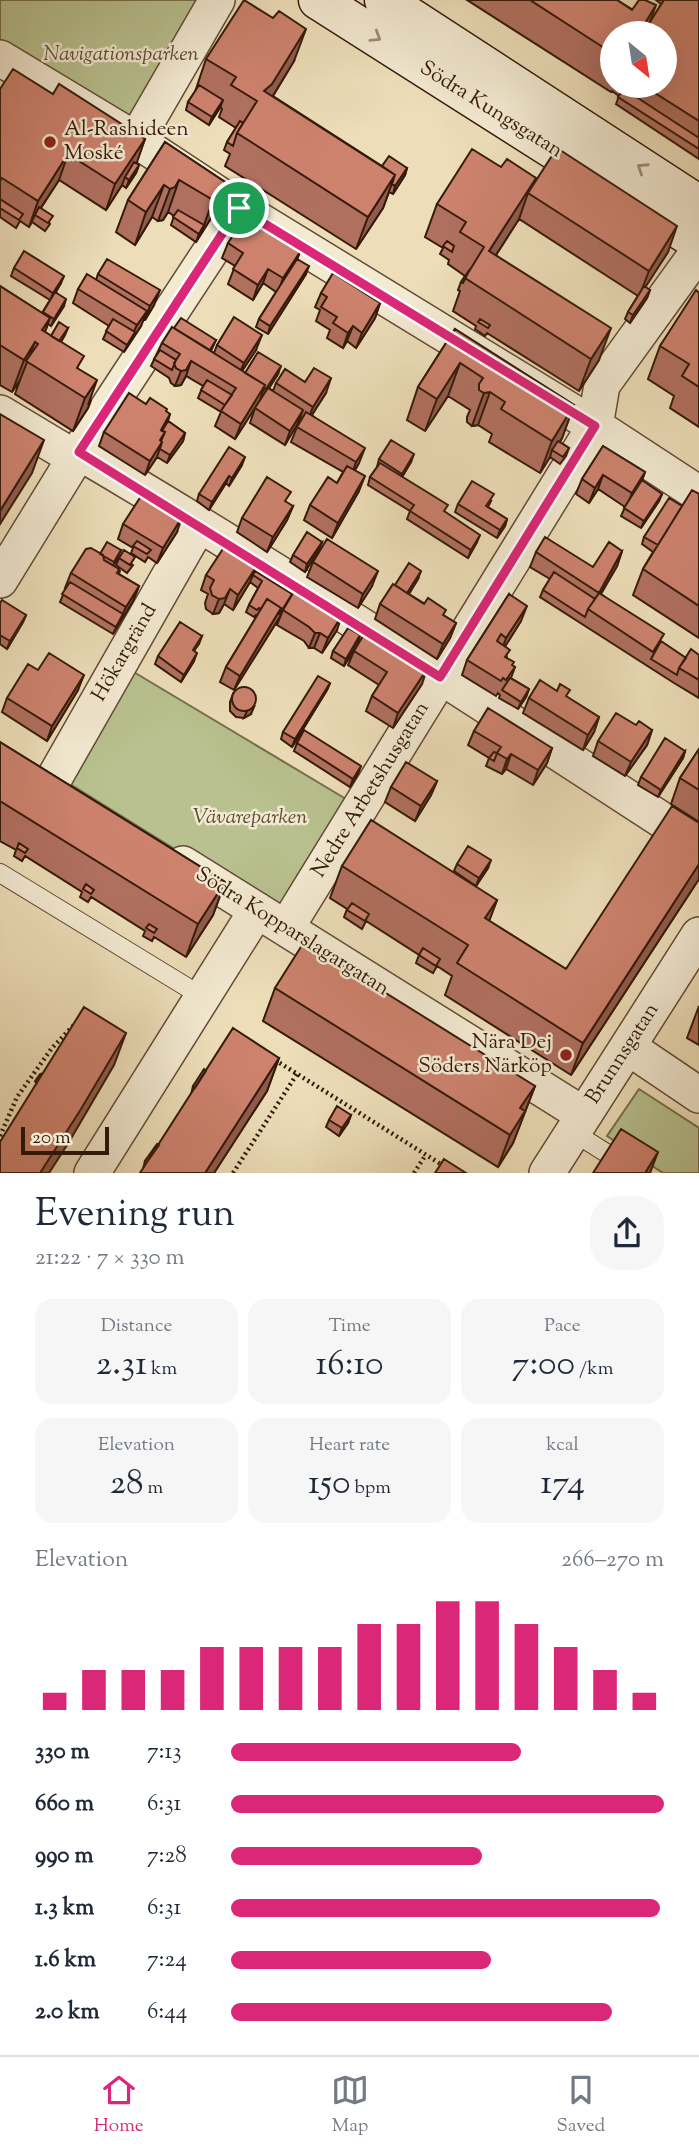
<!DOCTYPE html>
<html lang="en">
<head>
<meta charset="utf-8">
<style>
  :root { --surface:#fff; --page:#f6f6f7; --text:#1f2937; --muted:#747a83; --line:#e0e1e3; --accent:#db2777 }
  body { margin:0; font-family:"Sorts Mill Goudy",serif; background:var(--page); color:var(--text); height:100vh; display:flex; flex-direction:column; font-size:26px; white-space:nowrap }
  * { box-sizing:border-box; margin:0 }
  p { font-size:23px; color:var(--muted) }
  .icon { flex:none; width:38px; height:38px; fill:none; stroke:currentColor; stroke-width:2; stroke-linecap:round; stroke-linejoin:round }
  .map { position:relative; height:1173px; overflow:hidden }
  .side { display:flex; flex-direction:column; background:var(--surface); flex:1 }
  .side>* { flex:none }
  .needle { width:46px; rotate:150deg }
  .buttons { position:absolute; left:600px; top:21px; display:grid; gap:14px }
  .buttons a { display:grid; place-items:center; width:77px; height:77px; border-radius:50%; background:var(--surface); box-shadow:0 7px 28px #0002; font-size:35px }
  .scale { position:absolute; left:21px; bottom:18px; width:88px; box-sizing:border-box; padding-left:7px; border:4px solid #351a0a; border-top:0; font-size:19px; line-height:24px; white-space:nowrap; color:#351a0a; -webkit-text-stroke:5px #f3ead2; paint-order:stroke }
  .pin { position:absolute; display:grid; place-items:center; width:60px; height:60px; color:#fff; margin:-30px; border:4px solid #fff; border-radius:50%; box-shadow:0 2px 7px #0007 }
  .round { display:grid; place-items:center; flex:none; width:74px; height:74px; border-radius:28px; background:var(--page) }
  .overview { display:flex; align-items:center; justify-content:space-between; height:119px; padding:0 35px }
  h1 { font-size:38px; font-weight:600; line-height:52px }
  .stats { display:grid; grid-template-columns:repeat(3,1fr); gap:10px; height:119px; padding:7px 35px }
  .stats div { display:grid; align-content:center; border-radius:18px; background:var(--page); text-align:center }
  .stats b { font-size:35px; font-weight:600 }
  .stats small { font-size:19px; font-weight:400 }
  .stats p { font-size:19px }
  .chart { height:196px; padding:14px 35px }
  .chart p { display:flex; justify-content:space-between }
  .chart svg { width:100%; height:126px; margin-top:7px; stroke:var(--accent); stroke-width:6 }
  ul { padding:0 35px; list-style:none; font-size:23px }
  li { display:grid; grid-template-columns:112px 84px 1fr; align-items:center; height:52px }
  li i { height:18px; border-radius:9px; background:var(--accent) }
  .tabs { display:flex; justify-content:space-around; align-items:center; height:98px; border-top:2px solid var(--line); background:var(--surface); font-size:19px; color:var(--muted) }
  .tabs a { display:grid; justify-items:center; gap:4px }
  .tabs .on { color:var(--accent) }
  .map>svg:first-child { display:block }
</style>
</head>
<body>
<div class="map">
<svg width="699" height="1173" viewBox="0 0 699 1173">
  <rect width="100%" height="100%" fill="#eddeb9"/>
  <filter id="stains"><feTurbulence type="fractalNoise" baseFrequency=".00286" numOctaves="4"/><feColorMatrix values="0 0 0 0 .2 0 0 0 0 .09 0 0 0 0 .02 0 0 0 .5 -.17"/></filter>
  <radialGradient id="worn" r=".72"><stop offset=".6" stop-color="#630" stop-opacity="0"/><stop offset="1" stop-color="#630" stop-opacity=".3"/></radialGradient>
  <path fill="#b8c18f" stroke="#766e4c" stroke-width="2" d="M0 0H217L141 132 0 46Z
    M127 668 351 802 284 917 62 779Z
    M639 1089 699 1128V1173H663L607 1136Z"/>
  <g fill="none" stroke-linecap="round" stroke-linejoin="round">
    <g stroke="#634b36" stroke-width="20">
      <path id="lane" d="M0 873 203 997
        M573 1132 638 1173"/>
    </g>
    <g stroke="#634b36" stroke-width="38">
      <path id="street" d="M0 58 136 140 239 208 595 426 699 494
        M136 140 217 0
        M0 413 75 458
        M79 452C290 576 494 711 699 844
        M0 580 75 458 239 208
        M52 782 199 524
        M183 864 584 1115
        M286 928 595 426 602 385 693 259
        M628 1047 699 1095
        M92 1173 257 910
        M547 1173 699 935"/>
    </g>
    <g stroke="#351a0a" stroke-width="41">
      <path id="secondary" d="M318 0 699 242
        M384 0 699 205"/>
    </g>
    <path stroke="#351a0a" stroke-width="4.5" stroke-dasharray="2 3.5" stroke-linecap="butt" d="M275 1060 455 1173
      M0 1136 17 1097 52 1048 73 1026 75 1027
      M233 1173 297 1074
      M414 1173 425 1156"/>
    <use href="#lane" stroke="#f3ead2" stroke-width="18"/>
    <use href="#street" stroke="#f3ead2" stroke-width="35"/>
    <use href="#secondary" stroke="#f3ead2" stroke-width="38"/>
  </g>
  <path fill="#b0705f" stroke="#351a0a" stroke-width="2" fill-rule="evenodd" d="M467 0H617L651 21 661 4 656 0H699V159L616 104 619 96 612 91 611 92ZM612 33 665 86H612Z
    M206 59 294 61 273 96 382 166 407 168 405 175 393 194 389 192 383 208 356 249 225 166 230 154 224 150 227 142 236 128 219 117 222 109 220 107 209 125 186 110 188 102 195 92Z
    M0 89 53 94 145 139 136 163 139 165 136 173 126 188 122 185 106 210 59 180 41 208 50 224 45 231 32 222 29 227 20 221 16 228 0 217Z
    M165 142 225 182 213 215 196 242 171 225 174 216 168 212 163 220 158 221 152 217 135 245 116 232 128 200Z
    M501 167 536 178 534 184 668 252 645 287 650 290 647 298 630 323 625 319 628 312 638 296 519 219 496 255 599 360 579 391 487 333 485 336 475 329 476 326 453 311 460 291 458 290 461 282 465 276 448 264 449 260 440 254 443 248 425 237 437 204Z
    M228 243 300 252 297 259 306 274 268 334 256 327 259 319 276 292 263 283 253 300 228 284 235 266 222 258Z
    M14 268 61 283 56 292 64 306 51 326 48 324 45 332 51 336 68 328 65 335 61 342 79 370 90 399 91 400 88 408 73 431 15 394 20 380 12 392 0 385V286L42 313 50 300 11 276Z
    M98 274 154 305 145 320H143L141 326 124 352 103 339 109 326 73 303 78 289 96 280Z
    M321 293 380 303 375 318 356 348 347 341 343 348 327 338 330 330 316 321 320 310 315 307Z
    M699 293V427L670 408 674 396 648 379 660 346Z
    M455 329 574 405 562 438 560 442 569 448 566 456 560 464 550 457 540 473 489 442 492 434 478 425 472 426 467 422V417L470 410 448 396 425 431 407 420 418 387Z
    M216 340 211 351 214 353 217 345 256 350 242 371 245 373 278 374 269 388 273 391 276 383 305 382 326 393 312 415 359 463 355 470 359 491 332 538 304 520 310 505 337 483 343 472 291 442 297 427 302 418 300 417 285 445 250 423 255 408 263 396 262 395 260 400 235 439 215 426 221 412 198 398 203 386 186 376 181 385 175 386 171 383 169 378 151 366 162 343Z
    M146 404 170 414 168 421 185 433 183 441 167 463 157 457 145 475 99 446 104 432Z
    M603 446 645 472 642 481 662 494 659 501 641 528 621 516 625 507 598 489 589 503 576 494 582 479Z
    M379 459 411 462 402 477 445 512 477 542 468 558 407 519 410 511 368 485 370 477 377 467Z
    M242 465 229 486 226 483 209 510 197 501 199 494Z
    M699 494V638L633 595 643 569 653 552 642 544 644 537 682 506Z
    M491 501 488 507 507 519 505 526 497 538 455 512 458 504Z
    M293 506 287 520 267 552 237 532 242 518Z
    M123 524 177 532 157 563 148 557 145 562 131 553 133 548 118 539Z
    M322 542 319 549 305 572 290 562 293 555Z
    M121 550 113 566 120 571 119 574 139 586 133 601 113 634 60 602 66 588H65L71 573 100 554Z
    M622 551 617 566 601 594 661 642 686 658 699 655V698L674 683 540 597 543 590 550 579 530 567 536 552 593 567Z
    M119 558 133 565 127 573 116 565Z
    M313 562 372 586 358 608 307 577Z
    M258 564 255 571 337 630 322 653 314 648H309L304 641 277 625 281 615 234 690 220 682 226 667 257 616 256 615 254 617 246 612 249 605 258 588 250 582 233 610 224 604 219 613 213 614 206 609 205 603 208 594 201 590 206 575Z
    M418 579 409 594 456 623 450 638 437 659 375 619 380 604 395 585Z
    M509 594 521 621 505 646 507 658 512 666 515 667 511 678 529 689 526 697 518 709 499 698 500 695 498 693 496 696 462 675 467 660Z
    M0 603 26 615 23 622 7 649 0 644Z
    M360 635 358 643 344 666 331 658 333 651Z
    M202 636 199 644 194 651V661L181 682 155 664 158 656Z
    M354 651 422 684 393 728 366 711 372 696 379 685 348 665Z
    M38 670 78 690 47 741 2 712 7 698Z
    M330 683 327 690 292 747 281 739 283 732Z
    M233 694 251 714 244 718 236 717 230 711V702Z
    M567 697 599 717 594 732 583 750 523 713 529 698Z
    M652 730 647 745 625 776 593 756 598 741Z
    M474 731 552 748 547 763 533 785 506 769 502 774 486 766 489 758 468 745Z
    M0 742 225 882 213 915 186 957 154 937 152 941 143 936 145 931 91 897 88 902 80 897 82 892 25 856 22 861 14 856 16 850 0 841Z
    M297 743 358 774 350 787 294 751Z
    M699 749V822L671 804 680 778Z
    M685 751 683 758 658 797 638 785 641 777Z
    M437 781 431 795 415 821 385 802 391 787Z
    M699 823V879L571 1075 445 995 452 976 437 966 433 973 416 963 419 955 366 921 362 929 344 917 347 909 330 898 342 866 497 900 489 921 566 969Z
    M457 864 488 868 476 886 454 871Z
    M275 988 535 1086 513 1143 498 1167 263 1021Z
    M699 1006V1045L687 1038Z
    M279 1058 267 1091 214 1173H140L143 1169 145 1161 159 1145 191 1095 193 1086 206 1071Z
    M351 1115 348 1123 339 1136 326 1127 329 1120Z"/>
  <path fill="#905b4d" stroke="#351a0a" stroke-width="2" d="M656 5 646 33H639Z
    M306 29 294 61 260 117 264 91Z
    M223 100 220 108 209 125 212 117Z
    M145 139 136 165 125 177 122 185 106 210 115 184Z
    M68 154 59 180 36 215H35L29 227 38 201Z
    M139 165 136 173 126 188 129 180Z
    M407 168 405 175 393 194 395 186Z
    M395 175 383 208 356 249 368 217Z
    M536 178 530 194 528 193 519 219 478 283 489 251Z
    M179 180 168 212 163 220 158 221 170 189Z
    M225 182 213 215 196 242 199 234 204 225 213 200Z
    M164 185 152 217 135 245 146 212Z
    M677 226 668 252 639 297 649 271Z
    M300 252 294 267 278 293 283 278Z
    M309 266 306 274 268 334 270 326Z
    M268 269 263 283 253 300 258 285Z
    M64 276 61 283 50 301 53 293Z
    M160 290 154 305 145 320 150 306Z
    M650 290 647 298 630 323 633 315Z
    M66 299 64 306 51 326 54 319Z
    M380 303 375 318 356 348 362 333Z
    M147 311 141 326 124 352 137 325Z
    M50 318 38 351 42 330Z
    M353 326 347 341 343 348 348 333Z
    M611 328 599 360 579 391 591 359Z
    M262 335 256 350 238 377 244 363Z
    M35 342 20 380 12 392 24 360Z
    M191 361 186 376 181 385 175 386 181 371Z
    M460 363 448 396 425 431 437 399Z
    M281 366 278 374 264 396 266 389Z
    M331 378 326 393 307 422 313 407Z
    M97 380 88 405 91 400 88 408 73 431 85 398Z
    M265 385 260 400 235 439 241 424Z
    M490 392 478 425 472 426 484 393Z
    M574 405 562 438 554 451 552 450 550 457 540 473 552 441Z
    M303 410 297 425 285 445 290 431Z
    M165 432 157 457 145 475 150 461Z
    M185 433 183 441 167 463 170 455Z
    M44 440 32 473 0 524V511Z
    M365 448 359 463 351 477 356 462Z
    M414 454 411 462 399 482 402 474Z
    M245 457 242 465 229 486 232 478Z
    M645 472 639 487 626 508 632 493Z
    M603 475 598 489 589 503 595 488Z
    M229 476 226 483 209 510 212 502Z
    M365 476 359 491 332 538 338 523Z
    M662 494 659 501 641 528 644 521Z
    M293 506 287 520 267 552 273 537Z
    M182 517 177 532 157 563 163 548Z
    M507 519 505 526 497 538 500 530Z
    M480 535 477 542 468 558 471 550Z
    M322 542 319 549 305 572 307 564Z
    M622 551 617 566 593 607 599 593Z
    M258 564 250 582 233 610 238 595Z
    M378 571 372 586 358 608 363 594Z
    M421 571 418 579 400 607 403 599Z
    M139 586 133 601 113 634 126 607Z
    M230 589 224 604 219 613 213 614 219 599Z
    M527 606 521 621 501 653 506 638Z
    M281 608 283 610 281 615 234 690 240 676Z
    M26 615 23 622 7 649 10 641Z
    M342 615 337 630 322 653 328 638Z
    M456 623 450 638 437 659 443 644Z
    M315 633H320L314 648H309Z
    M360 635 358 643 344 666 346 659Z
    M197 653 194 661 181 682 184 675Z
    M427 669 422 684 393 728 398 713Z
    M84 675 78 690 47 741 52 726Z
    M330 683 327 690 292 747 295 739Z
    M529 689 526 697 518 709 521 702Z
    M254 707 251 714 244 718 247 711Z
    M599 717 594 732 583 750 588 735Z
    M652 730 647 745 625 776 631 762Z
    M552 748 547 763 533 785 538 770Z
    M685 751 683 758 658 797 661 790Z
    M511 754 506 769 502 774 507 759Z
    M361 766 358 774 350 787 353 779Z
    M437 781 431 795 415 821 421 806Z
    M491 860 488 868 476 886 479 878Z
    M699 864V879L571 1075 583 1043Z
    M225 882 213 915 186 957 198 924Z
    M497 900 485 932V918Z
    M126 1033 114 1065 69 1142 49 1173H40Z
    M279 1058 267 1091 214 1173H205Z
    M535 1086 513 1143 498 1167 520 1108Z
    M351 1115 348 1123 339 1136 342 1128Z
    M658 1152 650 1173H645Z"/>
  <path fill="#cd826e" stroke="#351a0a" stroke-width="2" d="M244 0 273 18 279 11 306 29 272 84 264 91 395 175 368 217 237 133 257 101 231 85 236 77 206 59Z
    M530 0H617L632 10 639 0H645L656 5 639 33H612V53Z
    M664 0H699V121L644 86H665V33H643Z
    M13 69 53 94 59 84 145 139 115 184 68 154 38 201 2 178 0 181V89Z
    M199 85 223 100 212 117 188 102Z
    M624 89 699 138V149L618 97Z
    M240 121 243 123 237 133 233 146 227 142Z
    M165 142 225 182 213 200 179 180 175 187 170 189 164 185 146 212 128 200Z
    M557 148 677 226 649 271 528 193Z
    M472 149 501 167 507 159 536 178 489 251 611 328 591 359 465 278 484 247 460 232 466 222 437 204Z
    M389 156 407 168 395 186 392 184 395 175 382 166Z
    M134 162 139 165 129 180 125 177Z
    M0 199 23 214 19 220 0 208Z
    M39 207 53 216 48 223 35 215Z
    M178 210 204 225 199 234 173 217Z
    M245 217 300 252 283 278 268 269 258 285 233 269 243 253 228 243Z
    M447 241 454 246 452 252 443 246Z
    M24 251 64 276 53 293 14 268Z
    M107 259 160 290 150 306 98 274Z
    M297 259 309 266 270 326 259 319Z
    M470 269 463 283 461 282Z
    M333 273 380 303 362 333 353 326 348 333 333 323 337 317 321 307 327 297 321 293Z
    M87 274 147 311 137 325 78 289Z
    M0 286 50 318 42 330 84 356 77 368 97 380 85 398 26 361 38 344 35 342 24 360 0 345Z
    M644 286 650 290 633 315 628 312Z
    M696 290 699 293V387L682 376 689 364 660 346Z
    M55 292 66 299 54 319 43 312Z
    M234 317 262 335 244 363 217 345Z
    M181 318 216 340 210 350 174 328Z
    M113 319 135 332 127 345 106 331Z
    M480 319 490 325 488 328 478 322Z
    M59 322 68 328 59 341 51 336Z
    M172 327 265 385 241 424 221 411 236 388 191 361 186 370 181 371 176 368 174 363 180 354 162 343Z
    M455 329 574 405 552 441 501 409 505 402 490 392 484 393 479 390V384L483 378 460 363 437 399 418 387Z
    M160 350 176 360 172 370 154 359Z
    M258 352 281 366 266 389 264 387 265 385 245 373Z
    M314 368 331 378 313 407 276 383 285 369 305 382Z
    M207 380 232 395 225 405 201 390Z
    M268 388 303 410 290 431 255 408Z
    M129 393 146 404 150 398 167 409 166 411 170 414 161 430 165 432 160 440 162 442 150 461 104 432Z
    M306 412 365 448 356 462 297 427Z
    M0 414 44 440 0 511Z
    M168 421 185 433 170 455 160 449 162 442 161 441 165 432 162 431Z
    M391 440 414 454 402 474 379 459Z
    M558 441 569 448 563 457 552 450Z
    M603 446 645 472 632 493 603 475 595 488 582 479Z
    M229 447 245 457 232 478 229 476 212 502 199 494Z
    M380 463 448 505 444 511 480 535 471 550 410 511 414 505 370 477Z
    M347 466 365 476 338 523 310 505 328 477 337 483Z
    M267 477 291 492 285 501 293 506 273 537 242 518Z
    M642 480 662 494 644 521 624 508Z
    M472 481 494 494 486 506 507 519 500 530 458 504Z
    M692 490 699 494V606L643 569Z
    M143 493 182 517 163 548 123 524Z
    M669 498 682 506 658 545 644 537Z
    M307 532 322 542 307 564 293 555Z
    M545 537 593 567 609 542 622 551 599 593 664 634 653 652 588 609 599 593 536 552Z
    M327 539 378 571 363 594 313 562Z
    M137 541 151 550 147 554 133 546Z
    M107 542 121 550 114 562 100 554Z
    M226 544 258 564 238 595 230 589 225 598 219 599 212 595 210 588 214 580 206 575Z
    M91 548 103 555 104 560 119 569 117 573 139 586 126 607 71 573 86 549Z
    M124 550 135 557 130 565 119 558Z
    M409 563 421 571 407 593 395 585Z
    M255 571 292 594 279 615 281 608 267 599 261 609 259 608 257 610 249 605 262 581 253 575Z
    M554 572 595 599 588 609 585 617 543 590Z
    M70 582 123 614 116 627 62 594Z
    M393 584 424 604 428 598 446 610 443 615 456 623 443 644 380 604Z
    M296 588 342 615 328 638 320 633H315L309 627 283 610Z
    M509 594 527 606 506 638 501 634 497 641 510 650 505 657 514 662 512 665 515 667 506 680 503 678 501 681 467 660Z
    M267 599 281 608 240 676 226 667Z
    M2 600 26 615 10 641 0 635V603Z
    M180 622 202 636 193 650 197 653 184 675 158 656Z
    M348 628 360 635 346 659 333 651Z
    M366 631 427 669 398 713 372 696 387 672 354 651Z
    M661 641 686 658 679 668 677 675 651 659Z
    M691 649 699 655V680L679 668Z
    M49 653 84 675 52 726 7 698 28 664 38 670Z
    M318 676 330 683 295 739 283 732Z
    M510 678 529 689 521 702 502 690Z
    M540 680 557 691 560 684 570 690 566 696 599 717 588 735 529 698Z
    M232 699a12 12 0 1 1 24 0a12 12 0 1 1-24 0Z
    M488 708 552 748 538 770 511 754 507 759 497 753 501 747 474 731Z
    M616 713 636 725 639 721 652 730 631 762 598 741Z
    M304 730 361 766 353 779 297 743Z
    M665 738 685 751 661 790 641 777Z
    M0 742 225 882 198 924 0 801Z
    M699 749V790L680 778Z
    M494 752 497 753 494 761 489 758Z
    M406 762 437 781 421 806 391 787Z
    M672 806 699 823V864L583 1043 457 963 468 945 342 866 371 820 497 900 485 918 566 969Z
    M19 843 28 849 25 853 17 848Z
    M468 846 491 860 479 878 457 864Z
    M86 884 94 890 91 894 83 889Z
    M352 903 369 914 365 921 347 910Z
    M149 924 157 929 154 933 146 928Z
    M304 942 535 1086 520 1108 525 1111 510 1135 275 988Z
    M423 948 440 959 436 966 419 955Z
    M84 1007 126 1033 81 1109 40 1173H0V1142Z
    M233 1028 279 1058 205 1173H140Z
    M204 1069 206 1071 195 1088 193 1086Z
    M43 1073 36 1083 35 1081 40 1074Z
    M337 1106 351 1115 342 1128 329 1120Z
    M621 1129 658 1152 645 1173H593Z
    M157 1144 159 1145 147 1162 145 1161Z
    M444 1159 466 1173H435Z"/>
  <defs><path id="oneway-chevron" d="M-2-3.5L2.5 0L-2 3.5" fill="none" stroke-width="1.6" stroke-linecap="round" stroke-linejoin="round" transform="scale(1.75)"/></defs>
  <g stroke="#9e8c78">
    <use href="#oneway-chevron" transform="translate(376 37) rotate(32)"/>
    <use href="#oneway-chevron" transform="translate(642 168) rotate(-147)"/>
  </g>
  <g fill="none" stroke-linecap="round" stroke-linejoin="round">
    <g stroke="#fff" stroke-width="14">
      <path id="route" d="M239 208 595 426 440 677 79 452Z"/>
    </g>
    <use href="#route" stroke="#db2777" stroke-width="9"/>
  </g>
  <g fill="#8f2418" stroke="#f3ead2" stroke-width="2.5">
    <circle cx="50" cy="142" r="7"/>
    <circle cx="566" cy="1055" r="7"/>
  </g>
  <g text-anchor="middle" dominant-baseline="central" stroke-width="5" stroke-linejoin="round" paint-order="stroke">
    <g font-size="21" font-style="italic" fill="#5c4c32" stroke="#f3ead2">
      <text x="121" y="55">Navigationsparken</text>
      <text x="250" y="818">Vävareparken</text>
    </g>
    <g font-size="21" fill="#351a0a" stroke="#f3ead2">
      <text transform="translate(491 110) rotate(32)">Södra Kungsgatan</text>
      <text transform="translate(125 653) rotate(-60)">Hökargränd</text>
      <text transform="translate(371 790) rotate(-58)">Nedre Arbetshusgatan</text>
      <text transform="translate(292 932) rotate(32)">Södra Kopparslagargatan</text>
      <text transform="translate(623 1054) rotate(-57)">Brunnsgatan</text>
    </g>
    <g font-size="21" fill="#351a0a" stroke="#f3ead2" text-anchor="start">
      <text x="64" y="130">Al-Rashideen<tspan x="64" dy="24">Moské</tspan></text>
      <text x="552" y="1043" text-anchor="end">Nära Dej<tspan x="552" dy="24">Söders Närköp</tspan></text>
    </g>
  </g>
  <rect width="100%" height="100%" filter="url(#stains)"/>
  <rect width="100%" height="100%" fill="url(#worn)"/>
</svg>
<div class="buttons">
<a><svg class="needle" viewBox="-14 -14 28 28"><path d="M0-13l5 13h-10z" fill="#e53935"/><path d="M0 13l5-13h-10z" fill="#747a83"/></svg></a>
</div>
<div class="scale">20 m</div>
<div class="pin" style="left:239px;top:208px;background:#1e9e55"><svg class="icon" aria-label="arrive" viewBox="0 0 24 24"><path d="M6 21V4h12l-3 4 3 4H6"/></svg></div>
</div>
<section class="side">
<div class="overview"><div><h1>Evening run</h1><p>21:22 · 7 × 330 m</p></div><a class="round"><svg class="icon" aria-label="share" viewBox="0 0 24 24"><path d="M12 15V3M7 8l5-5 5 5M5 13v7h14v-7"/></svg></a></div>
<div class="stats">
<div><p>Distance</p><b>2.31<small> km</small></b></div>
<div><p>Time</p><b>16:10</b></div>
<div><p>Pace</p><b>7:00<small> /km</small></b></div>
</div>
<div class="stats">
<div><p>Elevation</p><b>28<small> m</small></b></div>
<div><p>Heart rate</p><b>150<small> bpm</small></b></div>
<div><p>kcal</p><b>174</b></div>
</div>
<div class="chart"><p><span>Elevation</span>266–270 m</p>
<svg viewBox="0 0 160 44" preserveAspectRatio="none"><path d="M5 44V38M15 44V30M25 44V30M35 44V30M45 44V22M55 44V22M65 44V22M75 44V22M85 44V14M95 44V14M105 44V6M115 44V6M125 44V14M135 44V22M145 44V30M155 44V38"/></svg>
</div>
<ul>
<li><b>330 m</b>7:13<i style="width:67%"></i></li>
<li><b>660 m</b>6:31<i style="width:100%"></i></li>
<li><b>990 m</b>7:28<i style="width:58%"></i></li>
<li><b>1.3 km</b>6:31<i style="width:99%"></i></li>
<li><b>1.6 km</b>7:24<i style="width:60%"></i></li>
<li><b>2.0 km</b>6:44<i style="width:88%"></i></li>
</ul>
</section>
<nav class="tabs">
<a class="on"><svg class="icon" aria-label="home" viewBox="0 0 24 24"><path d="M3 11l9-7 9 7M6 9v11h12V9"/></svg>Home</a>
<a><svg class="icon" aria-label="map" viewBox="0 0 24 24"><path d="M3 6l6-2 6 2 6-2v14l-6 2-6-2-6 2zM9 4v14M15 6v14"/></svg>Map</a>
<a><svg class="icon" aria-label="saved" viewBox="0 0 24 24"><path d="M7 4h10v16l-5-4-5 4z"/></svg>Saved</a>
</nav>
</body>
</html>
